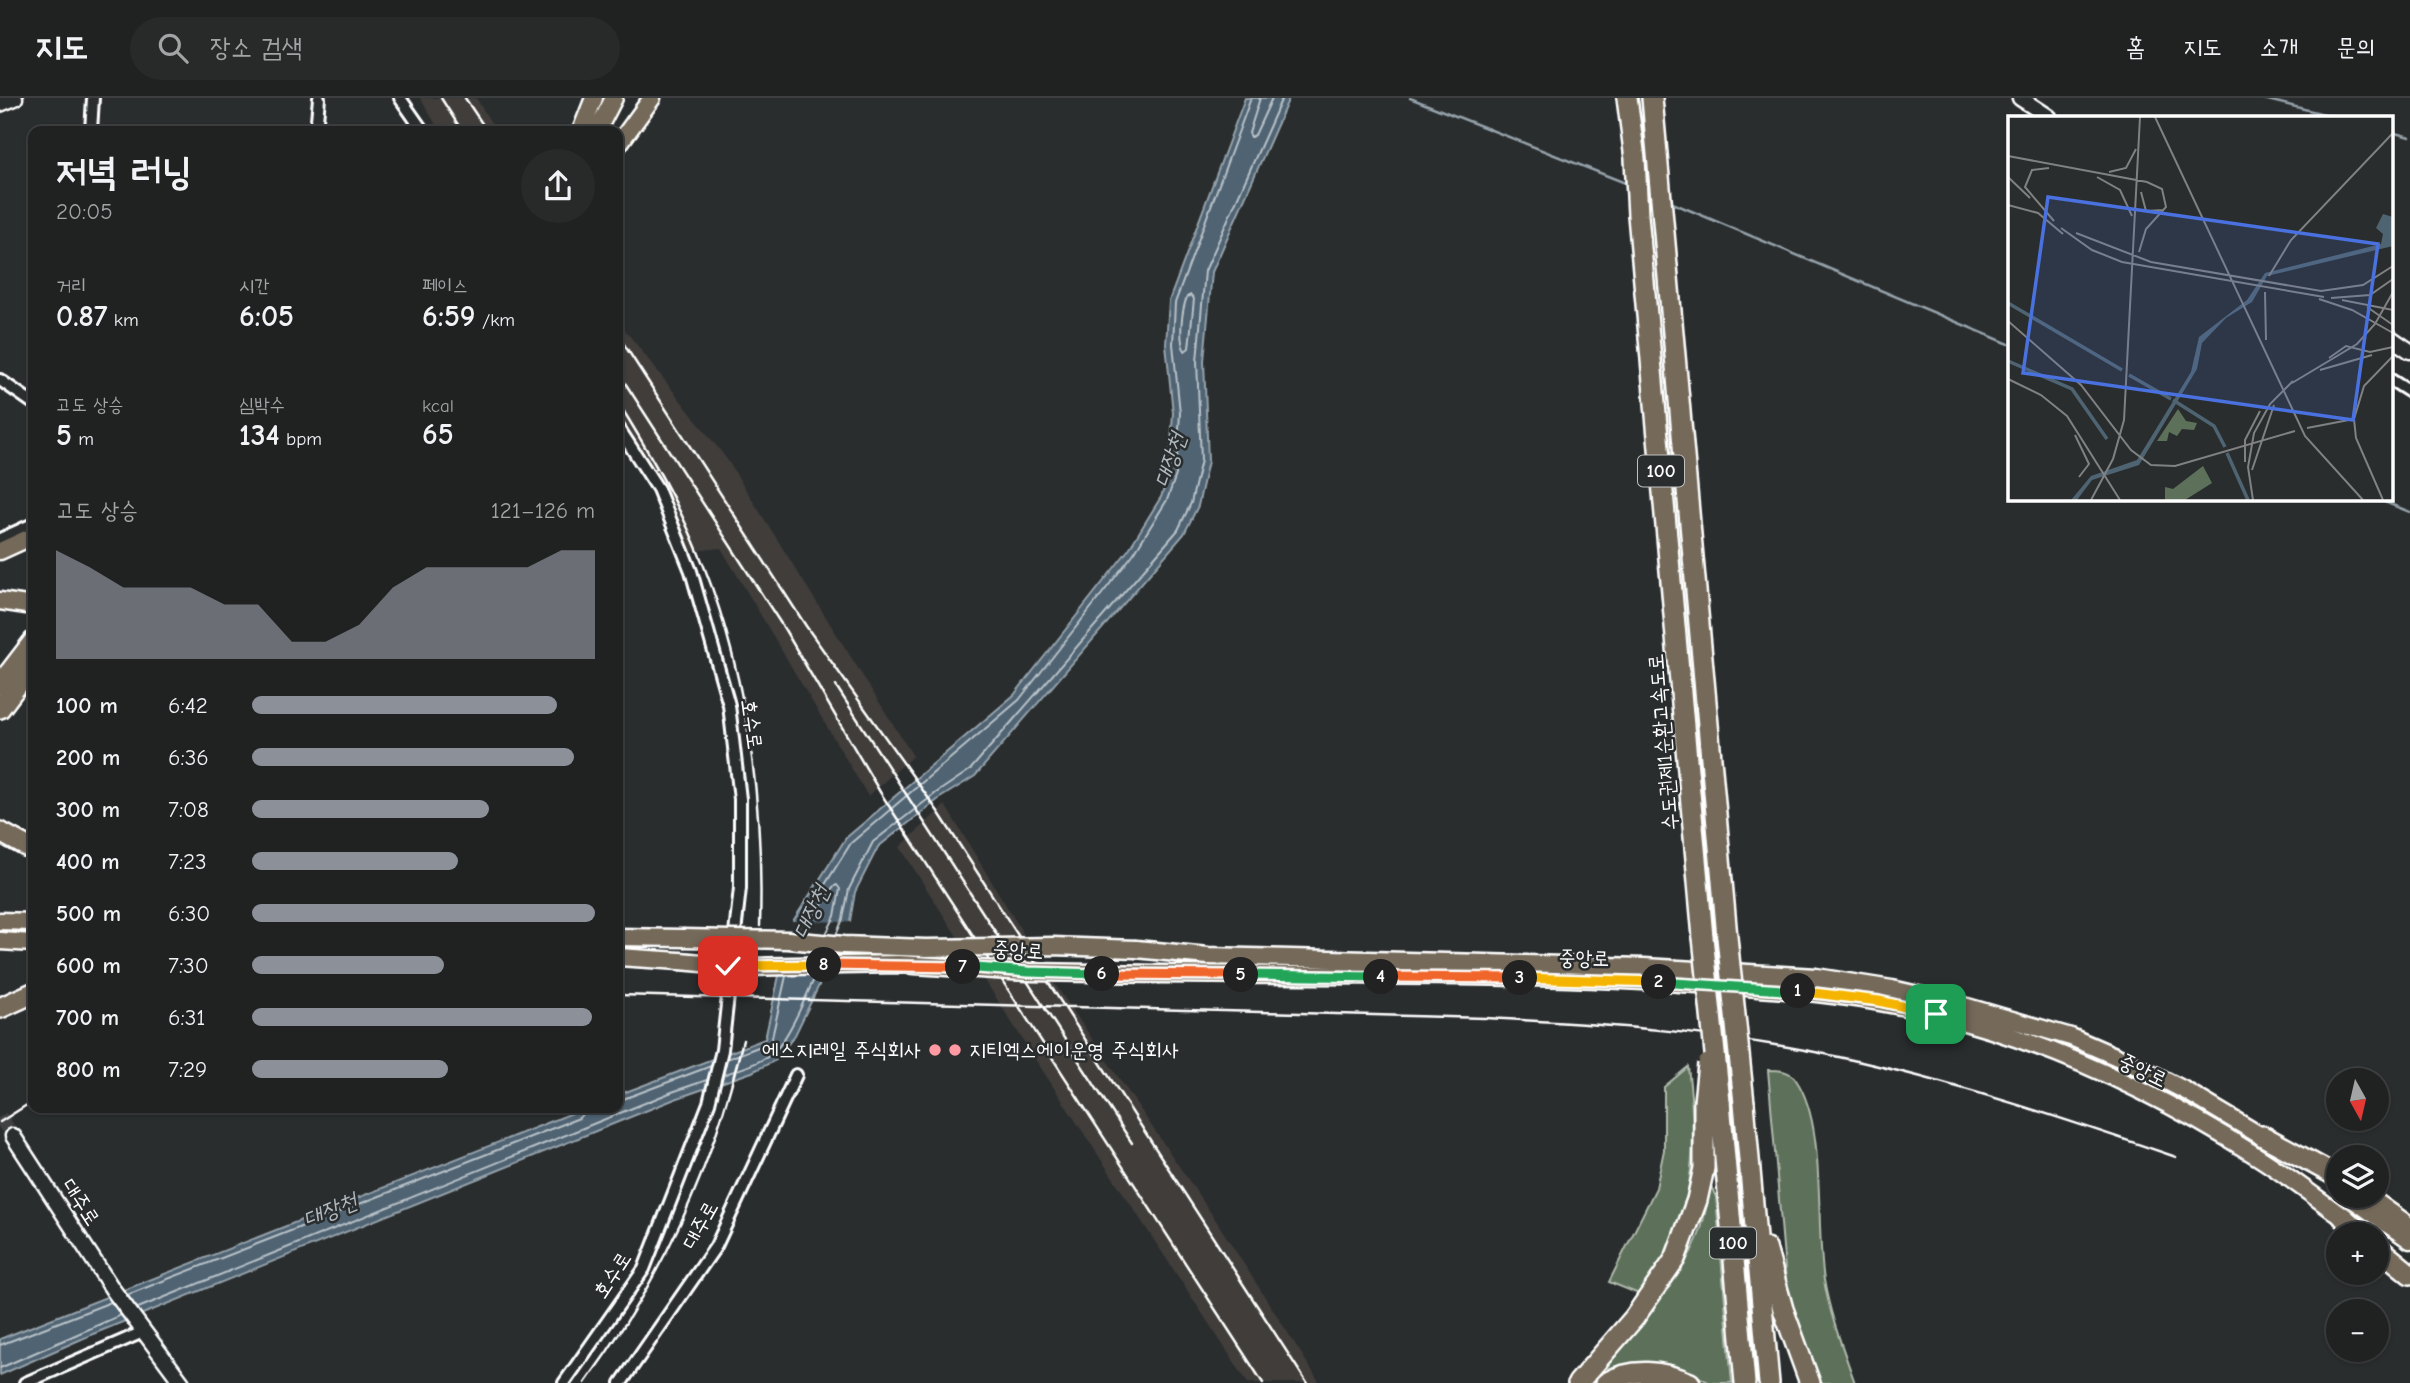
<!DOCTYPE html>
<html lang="ko">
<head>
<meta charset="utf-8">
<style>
  :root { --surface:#202222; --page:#282a2a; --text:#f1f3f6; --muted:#a2a4a5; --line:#3d3f40; --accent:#8c9099 }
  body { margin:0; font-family:"Comic Neue","Poor Story",sans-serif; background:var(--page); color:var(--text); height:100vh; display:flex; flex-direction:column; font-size:26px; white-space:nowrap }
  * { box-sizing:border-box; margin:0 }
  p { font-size:23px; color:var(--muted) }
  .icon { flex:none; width:38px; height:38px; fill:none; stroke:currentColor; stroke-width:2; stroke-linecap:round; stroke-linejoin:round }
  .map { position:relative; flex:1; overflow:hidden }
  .side { position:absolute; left:28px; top:28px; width:595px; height:987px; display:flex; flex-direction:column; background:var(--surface); border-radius:14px; box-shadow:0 2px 5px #0004,0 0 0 2px var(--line) }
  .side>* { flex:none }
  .needle { width:46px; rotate:172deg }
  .buttons { position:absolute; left:2326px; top:970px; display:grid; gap:14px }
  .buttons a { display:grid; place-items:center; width:63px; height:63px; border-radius:50%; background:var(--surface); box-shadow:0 2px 5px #0004,0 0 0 2px var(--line); font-size:35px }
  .pin { position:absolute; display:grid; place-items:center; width:60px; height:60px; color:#fff; margin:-30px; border-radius:14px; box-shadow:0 4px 10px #0006 }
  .km { position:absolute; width:35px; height:35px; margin:-18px; border-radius:50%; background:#222; color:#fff; font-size:19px; line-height:35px; text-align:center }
  .round { display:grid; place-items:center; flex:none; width:74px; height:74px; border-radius:37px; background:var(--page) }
  .headline { display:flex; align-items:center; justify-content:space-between; height:119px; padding:0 28px }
  h1 { font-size:38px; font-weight:700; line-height:52px }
  .figures { display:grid; grid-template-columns:repeat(3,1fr); gap:10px; height:119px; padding:7px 28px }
  .figures div { display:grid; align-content:center }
  .figures b { font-size:30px; font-weight:700 }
  .figures small { font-size:19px; font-weight:400 }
  .figures p { font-size:19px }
  .chart { height:196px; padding:14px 28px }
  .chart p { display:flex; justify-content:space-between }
  .chart svg { width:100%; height:126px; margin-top:7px; fill:var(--accent); opacity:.7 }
  ul { padding:0 28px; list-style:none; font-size:23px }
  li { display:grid; grid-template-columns:112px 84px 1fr; align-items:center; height:52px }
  li i { height:18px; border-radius:9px; background:var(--accent) }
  header { display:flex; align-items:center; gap:42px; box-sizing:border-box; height:98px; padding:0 35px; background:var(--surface); border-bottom:2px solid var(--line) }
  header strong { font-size:33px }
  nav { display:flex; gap:38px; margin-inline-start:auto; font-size:24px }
  .search { width:490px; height:63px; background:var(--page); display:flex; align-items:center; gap:18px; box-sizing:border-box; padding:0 24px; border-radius:38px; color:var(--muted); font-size:26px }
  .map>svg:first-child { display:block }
</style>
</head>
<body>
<header>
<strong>지도</strong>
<div class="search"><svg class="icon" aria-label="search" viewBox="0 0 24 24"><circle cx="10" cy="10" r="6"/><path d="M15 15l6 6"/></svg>장소 검색</div>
<nav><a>홈</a><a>지도</a><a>소개</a><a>문의</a></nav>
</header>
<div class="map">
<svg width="2410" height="1285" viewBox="0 0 2410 1285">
  <rect width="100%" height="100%" fill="#2a2d2e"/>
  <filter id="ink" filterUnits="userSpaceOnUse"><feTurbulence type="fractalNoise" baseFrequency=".0143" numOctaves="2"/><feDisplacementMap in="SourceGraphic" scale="14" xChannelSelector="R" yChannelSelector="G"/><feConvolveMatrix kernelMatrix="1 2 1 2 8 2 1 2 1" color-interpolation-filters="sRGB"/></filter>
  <g filter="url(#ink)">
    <path fill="#403e3b" d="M420 0H476L496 33H440Z
      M618 223 726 360 913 658 868 698 721 450 684 454 618 335Z
      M945 707 1046 873 1217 1124 1320 1285H1248L1035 961 900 749Z"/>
    <path fill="#5d715a" stroke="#aeb8ac" stroke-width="2" d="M1688 969C1699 1056 1695 1124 1639 1196L1609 1184 1656 1090 1664 1052V989Z
      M1768 972C1778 972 1790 972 1796 982 1827 1027 1815 1127 1824 1182 1830 1218 1843 1251 1855 1285H1819L1796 1228 1786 1184Z
      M1711 1088 1716 1099 1732 1285H1710L1682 1270 1655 1267H1625L1602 1271C1613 1249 1627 1244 1641 1227 1661 1202 1691 1161 1701 1131 1705 1117 1708 1102 1711 1088Z"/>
    <path fill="#4f6473" stroke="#95a2ab" stroke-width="2" d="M1245 0H1289L1212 174 1204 263 1208 363 1198 408 1184 436 975 678 940 700 878 749 855 794 850 823 795 937 776 962 752 974 675 1001 93 1236 0 1277V1241L585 1010H618V997L765 941 790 828 846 740 1014 597 1129 451 1161 399 1169 376 1173 315 1166 246 1169 203Z"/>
    <path fill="#2a2d2e" d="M789 823 853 824 827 879 775 877Z"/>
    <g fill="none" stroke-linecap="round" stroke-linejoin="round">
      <path stroke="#b9c1c7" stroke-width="2" d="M1260 0 1249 35 1251 39 1255 37 1272 0
        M1191 197 1194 201 1189 250 1185 253C1178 242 1182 211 1187 199Z
        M796 833 851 745 1019 602 1134 455 1167 402 1176 377 1180 315 1173 246 1175 205 1251 0
        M805 834 833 789 837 787 840 791 835 818 826 836
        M836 837 843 821 849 791 873 744 936 695 970 672 1178 432 1191 405 1201 362 1197 263 1205 173 1282 0
        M727 961 771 944 786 878
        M723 977C739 971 755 967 769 958 787 946 806 897 816 877
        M618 1003 711 968
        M127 1197 579 1020 583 1015 584 1010
        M138 1210 672 994 707 982
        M0 1247 111 1204
        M0 1270 121 1217"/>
      <path stroke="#95a2ab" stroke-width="2.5" d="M1410 0 1628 86
        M2260 0 2336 19
        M2391 34 2410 39
        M1670 104 2009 246
        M2377 401 2410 414"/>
      <path stroke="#3f4243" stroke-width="14" stroke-dasharray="14 7" stroke-linecap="butt" d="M0 1019 13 1038"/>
      <g stroke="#fff" stroke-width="16">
        <path id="street" d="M400 0 423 33
          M91 33 93 0
          M316 33 319 0
          M0 282 33 305
          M2391 282 2410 294
          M0 441 33 426
          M25 1285 143 1234
          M564 1285 644 1171 709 1005 722 952 740 790V701L729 607 691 473 658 391 618 329
          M621 1285 716 1148 796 977"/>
      </g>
      <g stroke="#fff" stroke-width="19">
        <path id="secondary" d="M2020 0 2049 19
          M0 6 15 0
          M2391 240 2410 253
          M13 1038 113 1192 182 1285"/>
      </g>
      <g stroke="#fff" stroke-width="21">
        <path id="primary" d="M581 33 594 0
          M597 33 614 0
          M618 47 652 0
          M0 453 33 438
          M0 503 33 508
          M0 823 33 824
          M618 839 683 840
          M0 843 33 845
          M1136 851 1208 858 1644 869 1816 879 1892 891 1957 906 2071 939 2131 965 2184 992 2273 1045
          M618 859 680 863
          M1160 876C1333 878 1507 875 1680 885 1766 890 1851 894 1935 916 2048 944 2157 995 2255 1057 2289 1078 2320 1103 2352 1126
          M2347 1097 2410 1142"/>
      </g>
      <g stroke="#fff" stroke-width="24">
        <path id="highway" d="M1627 0 1635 61 1638 117 1703 839
          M1652 0 1727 839
          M0 587 33 544
          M0 610 33 566
          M0 734 33 752
          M0 910 33 895
          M1720 1004 1745 1285
          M1744 1005 1769 1285
          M2263 1038 2338 1079
          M2364 1097 2410 1130
          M2343 1119 2362 1136
          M2376 1148 2410 1176
          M1766 1150 1783 1211 1810 1285
          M1578 1285 1634 1220 1675 1161 1697 1102 1704 1070V1004
          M1606 1285C1632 1269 1663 1273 1690 1285"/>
      </g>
      <use href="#street" stroke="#2a2d2e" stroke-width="10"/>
      <use href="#secondary" stroke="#2a2d2e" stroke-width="14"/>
      <use href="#primary" stroke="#746a5a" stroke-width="16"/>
      <use href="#highway" stroke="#746a5a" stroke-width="19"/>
      <path stroke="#fff" stroke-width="2.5" d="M441 0 462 33
        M465 0 487 33
        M618 237 806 528 939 715 1307 1285
        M618 274 785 532 880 694 1263 1285
        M618 304C646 349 673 395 694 444 746 563 764 699 760 828
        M836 588 1132 1045
        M618 897 1485 920C1604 926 1723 934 1839 959 1954 984 2065 1021 2176 1059
        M0 1024 33 1003
        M585 1285C664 1177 712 1072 743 942"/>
      <g stroke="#fff" stroke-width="21" stroke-linecap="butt">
        <path id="primary-bridge" d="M683 840 788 842 844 847 926 850 1053 848 1136 851
          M680 863 747 869 898 866 1028 874 1160 876"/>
      </g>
      <g stroke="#fff" stroke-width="24" stroke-linecap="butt">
        <path id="highway-bridge" d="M1703 839 1720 1004
          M1727 839 1744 1005
          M1704 1004 1708 966"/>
      </g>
      <use href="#primary-bridge" stroke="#746a5a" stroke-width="16"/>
      <use href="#highway-bridge" stroke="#746a5a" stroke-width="19"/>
    </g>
  </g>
  <g fill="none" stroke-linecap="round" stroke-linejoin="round" filter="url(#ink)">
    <g stroke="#fff" stroke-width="14">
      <path id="split-1" d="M1798 893 1879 903 1936 916"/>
    </g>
    <g stroke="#fff" stroke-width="14">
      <path id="split-2" d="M1659 884 1798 893"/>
    </g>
    <g stroke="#fff" stroke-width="14">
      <path id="split-3" d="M1520 880 1659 884"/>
    </g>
    <g stroke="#fff" stroke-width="14">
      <path id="split-4" d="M1381 879 1520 880"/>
    </g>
    <g stroke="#fff" stroke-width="14">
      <path id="split-5" d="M1241 877 1381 879"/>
    </g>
    <g stroke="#fff" stroke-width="14">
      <path id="split-6" d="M1102 876 1241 877"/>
    </g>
    <g stroke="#fff" stroke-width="14">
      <path id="split-7" d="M963 869 1028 874 1102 876"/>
    </g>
    <g stroke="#fff" stroke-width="14">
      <path id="split-8" d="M824 867 963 869"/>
    </g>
    <g stroke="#fff" stroke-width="14">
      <path id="split-9" d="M728 868 824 867"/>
    </g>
    <use href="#split-1" stroke="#f5b400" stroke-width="9"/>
    <use href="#split-2" stroke="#22a559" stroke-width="9"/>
    <use href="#split-3" stroke="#f5b400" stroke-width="9"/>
    <use href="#split-4" stroke="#f0652b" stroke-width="9"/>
    <use href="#split-5" stroke="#22a559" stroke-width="9"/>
    <use href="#split-6" stroke="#f0652b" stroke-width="9"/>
    <use href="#split-7" stroke="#22a559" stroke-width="9"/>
    <use href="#split-8" stroke="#f0652b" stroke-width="9"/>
    <use href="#split-9" stroke="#f5b400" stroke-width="9"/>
  </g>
  <g fill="#ff9aa2" stroke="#2a2d2e" stroke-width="2.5">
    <circle cx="935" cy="952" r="7"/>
    <circle cx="955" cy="952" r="7"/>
  </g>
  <g text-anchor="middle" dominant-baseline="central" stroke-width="5" stroke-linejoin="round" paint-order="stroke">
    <g fill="#2a2d2e" stroke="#bfc0c0" stroke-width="2">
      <rect x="1638" y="357.5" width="46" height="31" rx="5"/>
      <rect x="1710" y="1129.5" width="46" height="31" rx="5"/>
    </g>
    <g font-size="19" font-weight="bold" fill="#fff">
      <text x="1661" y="373">100</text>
      <text x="1733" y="1145">100</text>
    </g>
    <g font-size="21" fill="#fff" stroke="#2a2d2e">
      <text transform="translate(752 626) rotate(82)">호수로</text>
      <text transform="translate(1663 644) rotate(-95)">수도권제1순환고속도로</text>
      <text transform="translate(1018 852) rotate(4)">중앙로</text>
      <text transform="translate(1584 860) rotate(1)">중앙로</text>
      <text transform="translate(2143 972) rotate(26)">중앙로</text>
      <text transform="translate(81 1104) rotate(57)">대주로</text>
      <text transform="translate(700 1127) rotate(-61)">대주로</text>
      <text transform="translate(612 1177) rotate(-57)">호수로</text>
    </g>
    <g font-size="21" fill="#fff" stroke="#2a2d2e" text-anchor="end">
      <text x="921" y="952">에스지레일 주식회사</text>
      <text x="969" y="952" text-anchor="start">지티엑스에이운영 주식회사</text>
    </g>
    <g font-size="23" font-style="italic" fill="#b0b9c0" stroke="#2a2d2e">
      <text transform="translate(1170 362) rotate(-71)">대장천</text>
      <text transform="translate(811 814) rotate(-65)">대장천</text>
      <text transform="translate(330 1112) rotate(-22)">대장천</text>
    </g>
  </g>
  <g transform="translate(2008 18)">
    <rect width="385" height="385" fill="#2a2d2e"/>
    <path d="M170 293 178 305 189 307 186 314 174 313 169 320 161 316 159 325H149ZM195 350 204 367 177 384H157V371L165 373Z" fill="#5d715a"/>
    <path d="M375 98 385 101V130L259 160 244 186 218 202 194 227 189 253 131 349 84 364 69 384H63L83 360 129 344 183 256 191 221 239 184 257 157 373 128 375 118 368 112Z" fill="#4f6473"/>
    <path fill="none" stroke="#4f6473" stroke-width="3.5" d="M0 187 114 254M0 245 64 273 99 323M121 259 163 283M165 284 206 310 217 331M219 337 240 384"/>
    <path fill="none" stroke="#7f8182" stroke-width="2" d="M147 1 297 320 355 384M0 40 139 66 154 73 158 91 138 113 131 136M41 52 24 54 17 71 46 105M101 56 118 52 128 33M0 61 22 82M89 61 112 74 124 100M133 76 138 95 155 94M0 89 30 97 55 118M53 112 84 134 114 146 316 181M68 117 143 146 313 175 355 169 385 150M261 160 283 124 385 17M257 176 258 224M323 182 362 179 385 163M311 183 344 194 385 217M334 184 385 194M359 191 385 209M0 205 73 269 123 334 143 349 167 350 287 315M321 242 338 230 362 236 385 231M312 254 364 239M0 263 33 279 59 300 112 384M284 267 349 228 367 208 385 176M299 312 346 303M67 319 81 348 71 361M237 346V324L252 295M244 354 266 289M83 384 105 343 116 304 132 1M245 384 240 351 246 317 262 288 285 265M375 384 348 322 346 303 356 270 385 240"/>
    <path fill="#4a71e0" fill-opacity="0.15" stroke="#4a71e0" stroke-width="3.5" d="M40 81 370 128 345 304 15 257Z"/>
    <rect width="385" height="385" fill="none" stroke="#fff" stroke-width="3.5"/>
  </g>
</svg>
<div class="buttons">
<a><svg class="needle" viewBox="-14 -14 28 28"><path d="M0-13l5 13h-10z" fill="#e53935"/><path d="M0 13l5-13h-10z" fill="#a2a4a5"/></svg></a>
<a><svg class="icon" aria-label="layers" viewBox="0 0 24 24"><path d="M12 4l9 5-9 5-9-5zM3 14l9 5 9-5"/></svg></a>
<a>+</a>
<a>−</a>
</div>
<div class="pin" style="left:1936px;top:916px;background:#1e9e55"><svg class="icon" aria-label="arrive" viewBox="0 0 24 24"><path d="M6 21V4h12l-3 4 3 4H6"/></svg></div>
<div class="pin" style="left:728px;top:868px;background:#d93025"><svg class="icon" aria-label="check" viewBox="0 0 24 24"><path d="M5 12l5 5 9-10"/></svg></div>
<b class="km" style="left:1798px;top:893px">1</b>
<b class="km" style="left:1659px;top:884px">2</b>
<b class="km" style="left:1520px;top:880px">3</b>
<b class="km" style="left:1381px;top:879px">4</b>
<b class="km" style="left:1241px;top:877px">5</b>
<b class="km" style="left:1102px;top:876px">6</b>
<b class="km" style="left:963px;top:869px">7</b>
<b class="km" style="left:824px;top:867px">8</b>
<section class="side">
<div class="headline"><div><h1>저녁 러닝</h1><p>20:05</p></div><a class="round"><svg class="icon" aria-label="share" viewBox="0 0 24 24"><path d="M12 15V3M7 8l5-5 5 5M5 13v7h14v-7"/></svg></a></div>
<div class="figures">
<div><p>거리</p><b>0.87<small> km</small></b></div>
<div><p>시간</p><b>6:05</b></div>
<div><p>페이스</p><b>6:59<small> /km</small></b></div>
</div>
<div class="figures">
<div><p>고도 상승</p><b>5<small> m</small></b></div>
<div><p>심박수</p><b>134<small> bpm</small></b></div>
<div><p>kcal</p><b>65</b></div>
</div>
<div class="chart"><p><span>고도 상승</span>121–126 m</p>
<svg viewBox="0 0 160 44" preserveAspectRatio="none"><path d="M0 44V6L10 12L20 19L30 19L40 19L50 25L60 25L70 38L80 38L90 32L100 19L110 12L120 12L130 12L140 12L150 6L160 6V44z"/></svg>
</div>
<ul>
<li><b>100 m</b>6:42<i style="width:89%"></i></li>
<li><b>200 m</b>6:36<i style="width:94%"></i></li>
<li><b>300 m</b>7:08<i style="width:69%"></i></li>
<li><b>400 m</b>7:23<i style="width:60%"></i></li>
<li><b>500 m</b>6:30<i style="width:100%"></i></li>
<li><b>600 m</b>7:30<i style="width:56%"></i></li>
<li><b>700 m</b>6:31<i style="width:99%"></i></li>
<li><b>800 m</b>7:29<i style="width:57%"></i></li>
</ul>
</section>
</div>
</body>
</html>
